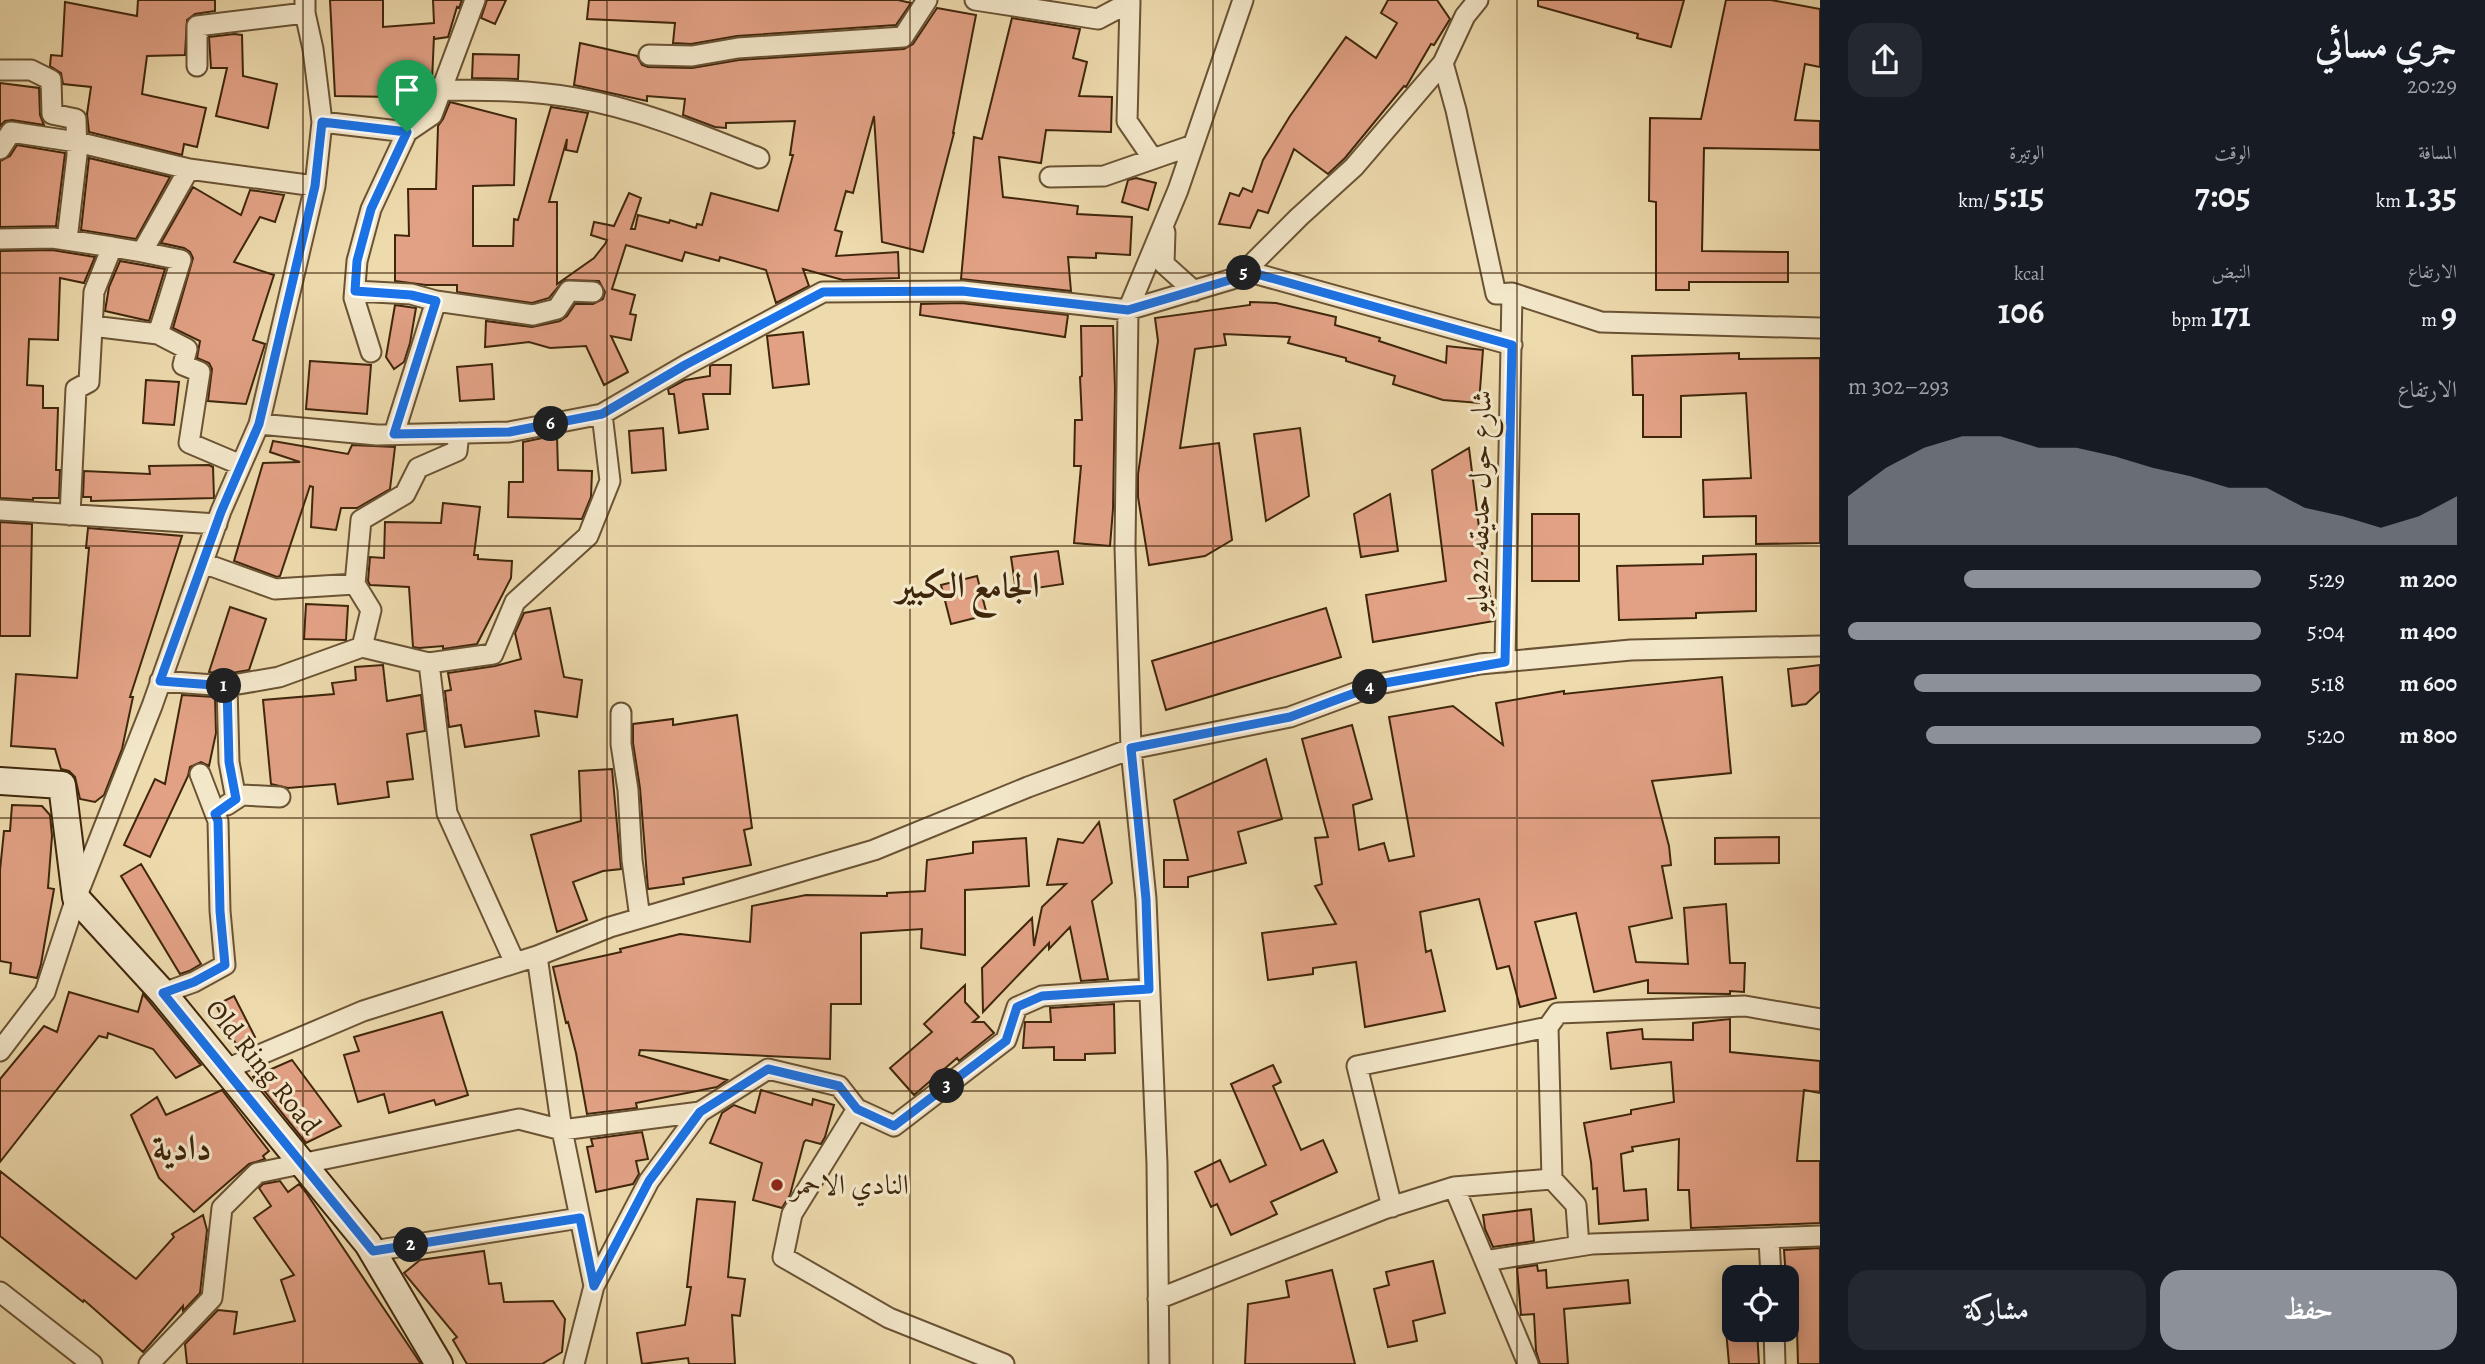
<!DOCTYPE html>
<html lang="ar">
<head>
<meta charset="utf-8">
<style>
  :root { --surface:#171b24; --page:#242831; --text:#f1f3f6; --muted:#9ea1a6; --accent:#8c9099 }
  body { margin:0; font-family:Alegreya,Amiri,serif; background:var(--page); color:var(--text); direction:rtl; height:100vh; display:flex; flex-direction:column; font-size:26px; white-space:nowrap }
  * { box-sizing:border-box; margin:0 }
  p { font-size:23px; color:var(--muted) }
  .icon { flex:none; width:38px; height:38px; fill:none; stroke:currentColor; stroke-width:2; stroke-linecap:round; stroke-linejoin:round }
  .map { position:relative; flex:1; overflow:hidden; direction:ltr }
  .panel { display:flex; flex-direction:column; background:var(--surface); width:665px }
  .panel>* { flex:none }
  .tools { position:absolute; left:1722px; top:1265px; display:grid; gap:14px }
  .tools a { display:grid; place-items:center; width:77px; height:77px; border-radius:14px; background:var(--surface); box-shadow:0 4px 18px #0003; font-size:35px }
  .pin { position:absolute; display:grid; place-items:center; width:60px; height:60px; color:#fff; margin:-72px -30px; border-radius:50% 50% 50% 0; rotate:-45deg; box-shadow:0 0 7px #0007 }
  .pin .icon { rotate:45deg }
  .km { position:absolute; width:35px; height:35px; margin:-18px; border-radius:50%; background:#222; color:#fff; font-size:19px; line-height:35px; text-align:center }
  .round { display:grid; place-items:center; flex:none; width:74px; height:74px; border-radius:21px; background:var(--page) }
  .headline { display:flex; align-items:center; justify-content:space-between; height:119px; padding:0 28px }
  h1 { font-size:38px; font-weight:700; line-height:52px }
  .metrics { display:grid; grid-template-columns:repeat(3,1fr); gap:10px; height:119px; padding:7px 28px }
  .metrics div { display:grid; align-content:center }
  .metrics b { font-size:35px; font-weight:700 }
  .metrics small { font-size:19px; font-weight:400 }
  .metrics p { font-size:19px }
  .chart { height:196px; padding:14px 28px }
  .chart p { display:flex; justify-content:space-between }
  .chart svg { width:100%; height:126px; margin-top:7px; fill:var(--accent); opacity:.7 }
  .primary-button { display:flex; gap:14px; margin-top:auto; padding:14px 28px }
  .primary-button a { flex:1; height:80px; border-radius:21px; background:var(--accent); color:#fff; font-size:28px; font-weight:700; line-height:80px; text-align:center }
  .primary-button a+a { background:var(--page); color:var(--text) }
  ul { padding:0 28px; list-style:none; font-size:23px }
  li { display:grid; grid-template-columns:112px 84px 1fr; align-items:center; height:52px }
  li i { height:18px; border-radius:9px; background:var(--accent) }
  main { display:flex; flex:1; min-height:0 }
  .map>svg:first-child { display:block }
</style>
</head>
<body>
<main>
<section class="panel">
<div class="headline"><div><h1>جري مسائي</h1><p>20:29</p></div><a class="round"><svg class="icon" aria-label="share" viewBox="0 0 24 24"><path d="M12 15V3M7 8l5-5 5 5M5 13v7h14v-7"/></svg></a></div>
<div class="metrics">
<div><p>المسافة</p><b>1.35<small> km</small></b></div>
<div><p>الوقت</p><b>7:05</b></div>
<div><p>الوتيرة</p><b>5:15<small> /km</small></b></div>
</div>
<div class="metrics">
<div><p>الارتفاع</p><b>9<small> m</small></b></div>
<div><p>النبض</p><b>171<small> bpm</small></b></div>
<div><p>kcal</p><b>106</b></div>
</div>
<div class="chart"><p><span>الارتفاع</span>293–302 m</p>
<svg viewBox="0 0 160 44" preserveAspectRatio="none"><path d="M0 44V27L10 17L20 10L30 6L40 6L50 10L60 10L70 13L80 17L90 20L100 24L110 24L120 31L130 34L140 38L150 34L160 27V44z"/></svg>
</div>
<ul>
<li><b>200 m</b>5:29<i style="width:72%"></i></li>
<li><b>400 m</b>5:04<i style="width:100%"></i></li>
<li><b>600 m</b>5:18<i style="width:84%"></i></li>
<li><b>800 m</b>5:20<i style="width:81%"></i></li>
</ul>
<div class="primary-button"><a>حفظ</a><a>مشاركة</a></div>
</section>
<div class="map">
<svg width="1820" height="1364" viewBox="0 0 1820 1364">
  <rect width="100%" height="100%" fill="#eddaad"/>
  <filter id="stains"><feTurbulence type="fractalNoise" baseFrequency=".00286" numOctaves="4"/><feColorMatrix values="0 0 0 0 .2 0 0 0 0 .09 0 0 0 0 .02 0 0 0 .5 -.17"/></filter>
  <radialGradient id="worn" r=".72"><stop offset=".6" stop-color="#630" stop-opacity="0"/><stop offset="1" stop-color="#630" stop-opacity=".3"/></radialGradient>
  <path fill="#e2a185" stroke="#3f260b" stroke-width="2" d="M138 0H215V11L195 14 187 20 185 55 147 56 142 94 206 108 197 147 184 144 182 155 89 132 87 114 91 87 63 84 61 73 50 66 51 55 62 56 65 2 137 16Z
    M330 0H383V27L434 23 433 0H462L459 8 457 7 448 37 434 39V36L432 81 399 80 396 97 335 96Z
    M487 0H506L495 24 481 18Z
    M589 0H898L911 3 896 25 737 36 691 44 673 43 675 23 587 19Z
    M1388 0H1437L1450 19 1434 45 1431 44 1406 87 1404 86 1345 158 1328 174 1294 149 1268 213 1258 210 1250 228 1219 224 1230 193 1239 196 1243 188 1252 192 1263 160 1290 116 1346 37 1376 58 1397 23 1381 13Z
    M1538 0H1684L1671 47 1637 38 1638 34 1538 6Z
    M1726 0H1771L1820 9V67L1805 64 1795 120 1820 121V150L1704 148 1702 251 1788 252V282H1689V290H1656V202L1649 201 1650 118 1701 119Z
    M937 8 976 15 953 133H954L923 252 882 242 874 116 853 193 846 191 835 230 842 232 836 256 898 252 899 278 843 280 803 269 809 286 776 303 766 270 720 257 719 261 685 252 682 261 626 245 612 289 635 295 630 314 636 315 631 340 611 336 628 372 604 385 586 346 550 348 529 342 485 347 486 321 532 327 560 321 567 316 575 304H593L603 299 605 292 599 281 564 280 549 298 532 303 457 292V285H426L395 281V235L409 236 408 189H436L438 126 443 119 450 102 516 119 514 185 473 186V246H513L514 219 518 220 551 107 588 113 577 152 566 150 567 139 549 202H557V284L594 258 605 244 607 240 591 235 594 222 614 226 629 193 641 198 631 229H635L638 215 669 223 670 220 696 228 697 224 702 225 711 193 778 211 793 155H790L795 121 726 123V128L715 127 683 115 685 99 647 96V101L574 85 580 43 637 56 642 65 648 67 692 68 739 60 904 49 913 44Z
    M1012 18 1080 29 1073 58 1087 62 1079 96 1112 97 1111 132 1046 130 1041 163 999 157 1003 197 1078 206 1077 214 1132 217 1130 255 1096 253V258L1068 257 1071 291 961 279 974 137 982 139Z
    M234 34 242 35 243 76 277 84 268 128 216 116 227 68H211L209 37Z
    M473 54 519 55 518 79 472 78Z
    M0 83 39 88 40 115 44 125 12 120 5 121 0 126Z
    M17 145 65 153 56 226 0 227V161L10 156Z
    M89 158 170 177 136 239 81 230Z
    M1136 178 1156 183 1148 210 1122 202 1128 180Z
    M193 187 241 215 250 190 284 195 275 222 260 217 234 262 274 275 253 340 265 344 246 404 208 401 212 369 209 363 197 358 200 341 173 328 193 258 190 252 184 248 161 243Z
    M52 250 95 257 84 283 60 278 58 340 29 339 27 385 43 386V408H58L56 470H60L59 498H33V500L0 498V251Z
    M120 261 165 269 149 321 105 311 109 287Z
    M1250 302 1276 303 1336 317 1335 325 1380 338 1379 341 1446 363 1447 346 1483 350 1479 403 1443 400 1393 384 1395 376 1346 361V358L1288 343 1290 337 1224 334 1226 345 1195 349 1180 448 1219 443 1232 540 1205 556 1149 565 1138 497V474L1158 341 1155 318 1250 305Z
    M961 303 1068 315 1065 337 920 315 921 304Z
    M395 305 416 308 410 343 404 362 394 369 386 357Z
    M1081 326H1113L1115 389 1113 509 1110 546 1074 543 1081 466H1074L1075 420H1082L1080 377 1082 376Z
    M803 332 809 384 773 388 767 336Z
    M1739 353V359L1820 358V543L1756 544V516L1704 517 1703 480 1751 478 1746 393 1681 396V437H1643V395H1633L1632 356Z
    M310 361 371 365 367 414 306 409Z
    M492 364 494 399 460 401 457 367Z
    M712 365H731L730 394H703L708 429 679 433 674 394H669L668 389 685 380 710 376V366Z
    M146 380 179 382 174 425 143 423Z
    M663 428 666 470 632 473 629 431Z
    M1300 428 1309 496 1266 521 1254 434Z
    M552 436H557L558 470 592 471 591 497 582 519 508 517 509 482H523V442Z
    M273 441 348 454 352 445 395 447 390 489 357 508H341L336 530 311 527 313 487 310 486 280 576 277 577 234 561 263 463 300 462 270 452Z
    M1469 448 1485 575 1487 574 1494 621 1373 642 1366 595 1446 581 1432 470Z
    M209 465 213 467 214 498 91 501V497H83L84 471 150 474 149 466Z
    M1390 494 1398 551 1361 557 1354 514Z
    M443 503 480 507 474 555H478V559L512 561 511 578 477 644 443 649V646L419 648 413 647 409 587 370 585 368 581 370 557 384 558 385 522 441 523Z
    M1532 514H1579V581H1532Z
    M0 522 32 524 30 636H0Z
    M88 528 182 536 130 697H133L122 749 104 795 95 802 80 799 75 777 69 771 61 769 55 749 11 746 16 674 77 678 89 548H86Z
    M1058 551 1063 584 1016 591 1011 557Z
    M1756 554V611L1696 613V618L1619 620 1617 566 1703 564V556Z
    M977 576 987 615 951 624 941 585Z
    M306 604 348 606 346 640 304 639Z
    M230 607 266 619 249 670 226 674 209 672Z
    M550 608 564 677 582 680 577 717 535 711 539 736 465 747 461 725 449 727 445 691 451 690 448 673 495 666 521 659 515 633 524 613Z
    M1326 608 1341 657 1166 710 1152 661Z
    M383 665 387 701 421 695 425 731 407 734 413 779 387 782 389 797 338 804 335 784 288 788 271 784 263 700 334 694 332 683 356 680 355 667Z
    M1820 665V691L1806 704 1792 706 1788 669Z
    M1722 677 1731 773 1652 781 1669 846 1671 865 1662 866 1672 918 1629 927 1636 962 1688 964 1684 908 1726 904 1730 963H1745L1744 992 1730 991V994L1648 993V980L1594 992 1576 913 1535 922 1556 998 1520 1007 1509 966 1497 969 1479 899 1420 912 1426 952 1431 950 1445 1011 1365 1027 1356 962 1313 968V974L1268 980 1262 933 1336 924 1315 886 1322 884 1315 838 1328 837 1302 739 1352 725 1372 799 1353 805 1359 850 1384 843 1389 861 1414 856 1389 717 1453 706 1503 745 1496 703 1564 691V694Z
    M182 695 215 697 216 733 209 766 201 762 190 767 188 776 150 857 124 845 155 779 165 784Z
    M737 715 752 828 744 830 751 865 683 878 684 884 648 889 640 788 633 743V724L673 719V725Z
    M1266 759 1282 819 1238 832 1246 863 1188 877V887H1164V860H1188L1174 800Z
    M612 769 621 869 603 871 573 882 587 920 557 932 531 835 581 821 579 771Z
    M12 805 42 806 50 815 52 836 48 888 54 889 41 964 37 978 10 973 11 963 0 961V870L4 831H10Z
    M1099 822 1112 883 1092 901 1108 979 1081 981 1070 927 1049 949V943L983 1012 982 968 1032 918 1034 946 1042 907 1066 884 1047 885 1058 839 1083 843Z
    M1779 837V863L1715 864V838Z
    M1026 838 1029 886 965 890V955L921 948 922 929 861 933V1004H831L830 1059 640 1050 639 1055 727 1080 717 1087 636 1103 637 1108 587 1114 576 1053 568 1022 566 1023 553 967 621 952 620 949 680 934 750 942 752 906 806 895 887 896V893L925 891 927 860 973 853V842Z
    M141 864 201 964 189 971 180 974 121 876Z
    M965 985V1002L979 1017 973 1022H984L994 1033 959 1061 957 1058 914 1095 890 1068 932 1032 924 1024Z
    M69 992 138 1012 143 994 201 1065 176 1078 153 1049 108 1033 107 1038 99 1036 0 1162V1079L44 1026 57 1032Z
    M234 996 255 1037 237 1046 216 1005Z
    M1114 1004 1115 1053 1085 1054V1060H1054V1047L1023 1048 1025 1022H1051L1050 1008Z
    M442 1012 468 1095 436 1105 434 1100 389 1113 384 1094 358 1102 344 1055 359 1051 354 1037Z
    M1730 1019V1052L1820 1061V1093L1804 1090 1797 1161H1820V1223L1691 1228 1689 1190H1678L1679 1139 1632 1147 1633 1151 1621 1154 1624 1191 1646 1189 1648 1220 1599 1224 1597 1188 1593 1189 1591 1162 1584 1123 1631 1114V1110L1674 1102 1671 1062 1611 1069 1607 1033 1642 1029 1643 1039 1693 1040V1023Z
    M292 1060 341 1126 306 1143 253 1077Z
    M1273 1065 1281 1082 1273 1086 1301 1150 1323 1140 1337 1172 1271 1202 1277 1214 1231 1235 1217 1204 1211 1207 1195 1172 1220 1160 1230 1182 1266 1165 1231 1084Z
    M222 1090 269 1151 263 1156 265 1159 249 1164 194 1212 159 1178 131 1115 157 1097 166 1115Z
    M761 1090 812 1105 813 1099 834 1105 825 1137 821 1144 806 1140 804 1142 790 1195 782 1208 753 1200 762 1163 710 1143 722 1113 734 1105 755 1113Z
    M642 1132 648 1159 636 1161 639 1174 633 1184 596 1192 587 1147 593 1146 591 1139Z
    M0 1171 136 1279 174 1237 172 1234 203 1215 207 1230 200 1293 183 1311V1306L143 1352 84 1300 83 1302 0 1236Z
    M280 1181 288 1192 299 1184 307 1194 421 1364H187L185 1344 218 1310 237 1312 234 1334 295 1321 281 1280 294 1275 254 1218 271 1206 259 1188 263 1184Z
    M697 1199 735 1202 728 1277 745 1279 740 1316 732 1315 735 1364H689L688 1358 642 1364 637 1333 685 1325 691 1287H687Z
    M1531 1209 1534 1241 1493 1247 1485 1229 1483 1215Z
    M1820 1248V1364H1798L1796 1293 1787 1294 1784 1250Z
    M484 1251 489 1284 501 1283 504 1302 553 1301 565 1319 562 1352 542 1364H467L453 1340 457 1337 404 1273 420 1260Z
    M1433 1261 1445 1313 1413 1321 1417 1341 1388 1347 1374 1289 1389 1285 1386 1272Z
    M1537 1265 1538 1271 1546 1270 1547 1288 1628 1280 1630 1303 1564 1309 1568 1364H1540L1536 1351 1534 1314 1521 1315 1517 1268Z
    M1332 1270 1355 1364H1245L1248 1304 1289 1297 1286 1281Z
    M1726 1330H1757L1759 1364H1729Z"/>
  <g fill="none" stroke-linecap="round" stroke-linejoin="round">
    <g stroke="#6a5334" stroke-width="23">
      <path id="street" d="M975 0 1098 19 1130 2 1129 0
        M1130 2 1127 121 1153 159
        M649 55 692 56 738 48 903 37 927 0
        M1443 63 1456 110 1496 294 1512 293 1601 322 1820 328
        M197 66V26L305 13
        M0 70H31L51 80 52 114 76 119 77 155 67 240
        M442 90C486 90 531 90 576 98 639 109 699 134 759 158
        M322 122 407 132
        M0 149 11 132 77 142 189 169
        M1050 177 1104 176 1193 145
        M1165 232 1164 264 1194 291
        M0 239 53 238 112 247
        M1246 271 1512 345
        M355 291 411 294 436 301 533 315 557 309 569 291 593 292
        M92 326 158 334 181 260 142 252
        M158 334 187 349 183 365 200 372 189 443 241 465
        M371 352 354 298 357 261 371 209 407 132 432 115 475 0
        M259 424 377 435 509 432 602 414 686 365 823 292 962 291 1128 310 1239 277 1299 217 1354 167 1443 63 1465 16 1478 0
        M394 434 436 301
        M0 510 217 524
        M70 515 76 389 89 382 94 292 112 247 142 252 189 169 315 186
        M203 563 275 589 355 584
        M362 647 429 663 447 813 515 963
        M1505 662 1512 293
        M429 663 493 654 515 602 588 536 610 481 602 414
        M160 681 227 686 279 677 362 647 371 610 355 584 361 520 405 494 418 468 457 451 459 433
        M227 686 229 762 236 799
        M621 713V744L628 790 632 860 640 918
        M227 805 242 795 280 797
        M537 956 562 1130 594 1286
        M163 993 194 982 225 965 220 911 218 821 200 774
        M1548 1027 1558 1013 1745 1006 1820 1019
        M0 1051 45 992 76 898 152 706 221 511 259 424 315 186 322 122 313 49 305 13V0
        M224 1070 363 1011 537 956 610 927 874 850 1028 787 1131 749 1290 717 1379 684 1480 664 1631 650 1820 646
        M1552 1179 1576 1205 1579 1246
        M1392 1207 1357 1066 1548 1027 1552 1179 1454 1187
        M1769 1238 1771 1278
        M373 1251 580 1218
        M1485 1261 1592 1244 1820 1236
        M0 1292 92 1364
        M1158 1299 1384 1209 1454 1187 1528 1364
        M1774 1330 1775 1364
        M149 1364 212 1298 222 1208 257 1173 519 1119 562 1130 700 1112
        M574 1364 594 1286 649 1181 700 1112 768 1069 839 1086 857 1109
        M1004 1364 889 1318 783 1257 792 1214 857 1109 894 1126 1006 1040 1017 1007 1042 996 1149 989
        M1159 1364 1157 1164 1146 899 1131 749 1125 547 1128 310 1178 190 1243 0"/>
    </g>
    <g stroke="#3f260b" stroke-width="30">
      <path id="secondary" d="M0 781 62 785 76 898 163 993 368 1244 439 1364"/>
    </g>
    <use href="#street" stroke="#f3e7ca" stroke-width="19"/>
    <use href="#secondary" stroke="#f3e7ca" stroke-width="26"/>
  </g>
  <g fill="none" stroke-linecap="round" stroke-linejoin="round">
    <g stroke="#fff" stroke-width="14">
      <path id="route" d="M322 122 407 132 371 209 357 261 355 291 411 295 436 301 394 434 509 432 602 414 685 365 823 292 962 291 1128 310 1240 277 1246 271 1512 345 1505 662 1379 684 1290 717 1131 748 1146 899 1149 989 1042 996 1017 1007 1006 1041 894 1126 857 1109 839 1086 768 1069 700 1112 649 1181 594 1286 580 1218 373 1251 163 993 194 982 225 965 220 911 218 821 215 814 236 799 229 762 227 686 160 681 221 512 259 424 315 186Z"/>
    </g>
    <use href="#route" stroke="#1a73e8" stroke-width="9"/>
  </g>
  <path fill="none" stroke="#3f260b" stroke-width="2" stroke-opacity="0.55" d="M303 0V1364M607 0V1364M910 0V1364M1213 0V1364M1517 0V1364M0 273H1820M0 546H1820M0 818H1820M0 1091H1820"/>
  <circle fill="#8f2418" stroke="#f3e7ca" stroke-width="2.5" cx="777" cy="1185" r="7"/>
  <g text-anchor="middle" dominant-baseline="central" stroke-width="6" stroke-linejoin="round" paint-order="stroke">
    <g font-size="28" fill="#3f260b" stroke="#f3e7ca">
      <text transform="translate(1480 503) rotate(-89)">شارع حول حديقه 22مايو</text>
      <text transform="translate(263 1067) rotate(51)">Old Ring Road</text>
    </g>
    <g font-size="28" fill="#3f260b" stroke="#f3e7ca" text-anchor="start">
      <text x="791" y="1185">النادي الاحمر</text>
    </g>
    <g font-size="35" font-weight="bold" fill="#3f260b" stroke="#f3e7ca">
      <text x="968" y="585">الجامع الكبير</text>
      <text x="182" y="1147">دادية</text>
    </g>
  </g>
  <rect width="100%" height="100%" filter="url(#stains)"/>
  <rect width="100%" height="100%" fill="url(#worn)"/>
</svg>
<div class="tools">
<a><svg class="icon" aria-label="locate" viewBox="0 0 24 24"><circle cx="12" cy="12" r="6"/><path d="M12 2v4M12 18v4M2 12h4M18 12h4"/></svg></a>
</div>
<div class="pin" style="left:407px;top:132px;background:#1e9e55"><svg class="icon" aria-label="arrive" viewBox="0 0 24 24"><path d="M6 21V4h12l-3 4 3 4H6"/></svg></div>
<b class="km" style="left:224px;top:686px">1</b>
<b class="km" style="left:411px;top:1245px">2</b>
<b class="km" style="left:947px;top:1086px">3</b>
<b class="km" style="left:1370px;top:687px">4</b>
<b class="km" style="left:1244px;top:273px">5</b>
<b class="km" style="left:551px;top:424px">6</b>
</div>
</main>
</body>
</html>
